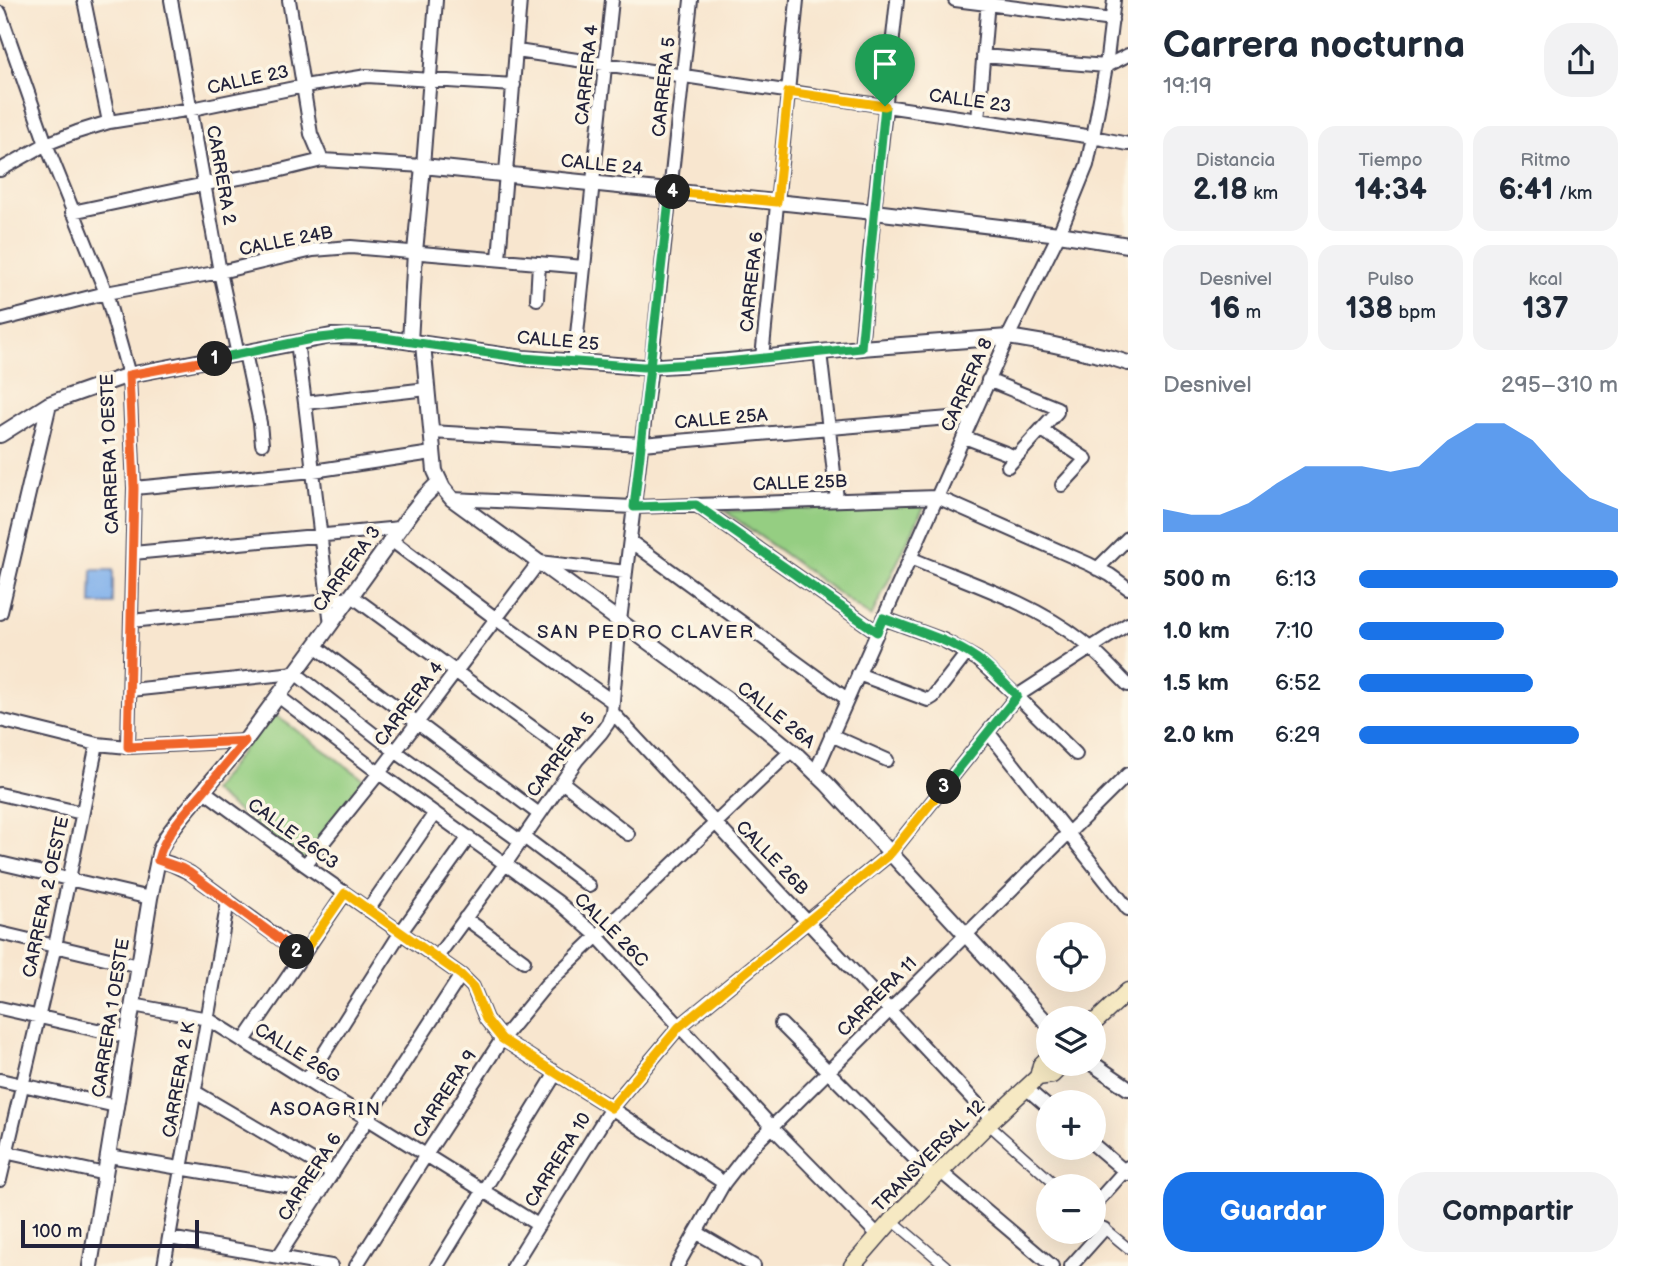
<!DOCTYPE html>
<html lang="es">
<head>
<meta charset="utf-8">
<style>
  :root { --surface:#fff; --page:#f2f2f3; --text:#1f2937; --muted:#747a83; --accent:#1a73e8 }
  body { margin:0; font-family:"Balsamiq Sans",sans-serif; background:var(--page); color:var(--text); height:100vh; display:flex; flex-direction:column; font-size:26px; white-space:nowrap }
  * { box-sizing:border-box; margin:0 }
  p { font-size:23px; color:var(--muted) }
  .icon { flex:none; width:38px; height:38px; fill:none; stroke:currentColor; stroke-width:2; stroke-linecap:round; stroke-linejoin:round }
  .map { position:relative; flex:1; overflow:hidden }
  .side { display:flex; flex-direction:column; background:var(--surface); width:525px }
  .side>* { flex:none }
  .fabs { position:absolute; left:1036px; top:922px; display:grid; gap:14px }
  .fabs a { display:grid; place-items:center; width:70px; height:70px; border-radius:50%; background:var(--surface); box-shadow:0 7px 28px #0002; font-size:35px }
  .scale { position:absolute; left:21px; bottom:18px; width:178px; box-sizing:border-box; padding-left:7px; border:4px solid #22223b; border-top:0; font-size:19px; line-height:24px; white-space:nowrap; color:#22223b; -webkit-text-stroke:5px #fcf5e5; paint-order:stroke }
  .pin { position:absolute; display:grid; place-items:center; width:60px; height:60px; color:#fff; margin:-72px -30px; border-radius:50% 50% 50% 0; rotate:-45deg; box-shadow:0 0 7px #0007 }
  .pin .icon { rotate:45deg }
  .km { position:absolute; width:35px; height:35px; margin:-18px; border-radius:50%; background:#222; color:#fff; font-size:19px; line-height:35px; text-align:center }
  .round { display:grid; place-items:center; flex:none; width:74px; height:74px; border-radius:28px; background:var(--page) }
  .head { display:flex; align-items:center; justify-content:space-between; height:119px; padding:0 35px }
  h1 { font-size:38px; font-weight:700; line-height:52px }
  .stats { display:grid; grid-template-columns:repeat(3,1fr); gap:10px; height:119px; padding:7px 35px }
  .stats div { display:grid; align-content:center; border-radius:18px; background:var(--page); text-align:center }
  .stats b { font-size:30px; font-weight:700 }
  .stats small { font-size:19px; font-weight:400 }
  .stats p { font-size:19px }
  .chart { height:196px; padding:14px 35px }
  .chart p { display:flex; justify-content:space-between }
  .chart svg { width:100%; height:126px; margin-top:7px; fill:var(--accent); opacity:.7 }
  .button { display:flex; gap:14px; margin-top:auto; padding:14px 35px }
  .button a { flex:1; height:80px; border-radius:28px; background:var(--accent); color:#fff; font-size:28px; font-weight:700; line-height:80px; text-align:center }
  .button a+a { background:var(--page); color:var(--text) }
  ul { padding:0 35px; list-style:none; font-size:23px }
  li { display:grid; grid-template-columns:112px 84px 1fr; align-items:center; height:52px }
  li i { height:18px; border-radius:9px; background:var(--accent) }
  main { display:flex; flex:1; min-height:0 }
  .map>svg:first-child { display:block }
</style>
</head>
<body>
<main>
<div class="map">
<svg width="1128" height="1266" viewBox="0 0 1128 1266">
  <rect width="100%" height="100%" fill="#fcf5e5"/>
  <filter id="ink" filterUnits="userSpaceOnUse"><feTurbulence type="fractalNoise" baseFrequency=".0143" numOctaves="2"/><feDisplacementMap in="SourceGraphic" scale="14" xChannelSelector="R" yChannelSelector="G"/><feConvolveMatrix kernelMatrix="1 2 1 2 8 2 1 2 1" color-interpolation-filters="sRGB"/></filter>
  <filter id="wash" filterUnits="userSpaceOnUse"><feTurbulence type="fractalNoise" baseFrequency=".00686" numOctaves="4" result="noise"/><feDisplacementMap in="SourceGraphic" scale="28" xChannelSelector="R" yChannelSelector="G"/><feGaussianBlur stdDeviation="1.57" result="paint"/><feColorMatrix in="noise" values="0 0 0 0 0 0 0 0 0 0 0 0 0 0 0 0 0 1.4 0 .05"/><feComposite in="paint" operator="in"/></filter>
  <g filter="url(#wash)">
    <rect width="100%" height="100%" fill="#f8e6cf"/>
    <path fill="#95ce82" stroke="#5c785e" stroke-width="2" d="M925 505 871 617 725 511Z
      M271 712 367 781 303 861 212 791Z"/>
    <path fill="#80b0eb" stroke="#516993" stroke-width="2" d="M92 570H113V604H91Z"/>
  </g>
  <g filter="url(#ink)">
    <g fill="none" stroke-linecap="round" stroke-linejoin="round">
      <g stroke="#423f51" stroke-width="12">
        <path id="pedestrian" d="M988 1124 1057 1186
          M892 1220 946 1266
          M1094 1220 1128 1248"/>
      </g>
      <g stroke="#423f51" stroke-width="16">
        <path id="minor" d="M84 0 109 122
          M171 0 220 272 238 355
          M289 0 311 134 322 160
          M955 0 1112 20
          M0 13 46 144 106 293 129 375 134 488 128 747
          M517 51 1093 137 1128 144
          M983 56 1106 66 1128 55
          M978 120 988 0
          M0 170 46 144 77 132 109 122 192 109 304 86 367 76 514 85
          M72 212 205 184 273 172 322 160 423 166 436 0
          M499 259 520 0
          M537 299 539 263
          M0 320 106 293 220 272 313 250 351 247 584 267
          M297 342 305 403 331 625
          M861 348 874 212 897 0
          M820 352 837 499
          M245 353 260 423 262 444
          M762 358 797 0
          M574 363 612 0
          M988 380 1057 408V412L1008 466
          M305 403 427 389
          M1042 430 1086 459 1062 485
          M431 432 642 444 973 416
          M964 437 1016 457
          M134 488 313 471 432 453
          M452 499 634 507 937 497 1089 564 1110 575 1128 588
          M696 505 877 632
          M391 540 495 618 613 702
          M630 541 847 699
          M133 553 400 528
          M910 558C967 582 1032 602 1081 640 1098 653 1113 670 1128 685
          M1097 569 1128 538
          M883 618 943 640 977 659 1017 696 1076 754
          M131 621 329 601 352 596 577 760
          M315 646 539 814
          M858 674 928 700 933 697 967 653
          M130 690 295 673 395 751 520 841
          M278 696 379 773 558 902 596 935 771 1126 878 1235
          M612 712 992 1120
          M0 720 97 744 128 747 245 741
          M988 732 1128 909
          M831 735 887 760
          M815 773 1008 337 1059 234 1087 165 1093 137 1106 66 1114 0
          M562 782 628 834
          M204 791 305 865 461 975 473 987 486 1019 502 1039 611 1108 724 1183
          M0 794 82 813
          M524 837 589 886
          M158 860 171 864 190 873 302 955
          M0 863 150 898
          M305 865 379 773 539 562 626 572
          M368 910 435 813
          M465 918 524 961
          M0 933 139 966
          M437 957 506 863 577 760 601 733 608 723 612 712 620 621 651 366 691 0
          M133 1005 208 1019 538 1225
          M0 1008 128 1037
          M781 1024 934 1178
          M244 1041 345 893
          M0 1080 116 1106
          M307 1080 401 932 469 837
          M1026 1088 1048 1107
          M195 1092 333 1173
          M1094 1145 1128 1174
          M0 1151 105 1174
          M109 1156 321 1192
          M941 1172 1052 1266
          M0 1180 55 946 97 744
          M1094 1205 1128 1167
          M696 1232 754 1266
          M169 1238 331 1266
          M278 1257 461 975
          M164 1266 228 901
          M356 1266 426 1155 502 1039 546 985 791 751
          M437 1266 556 1073
          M513 1266 611 1108 679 1027 891 853 1017 696 1128 624
          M677 1266 724 1183 752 1147 1128 774
          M1071 1266 1104 1229"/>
      </g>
      <g stroke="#423f51" stroke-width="18">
        <path id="tertiary" d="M410 342 415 252 423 166 874 212 1059 234 1128 245
          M423 344 435 471 443 488 452 499 743 711 798 756 827 784 1048 1024
          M0 435 49 404 69 396 129 375 331 336 377 337 523 358 643 367 697 364 861 348 1008 337 1050 344 1112 358 1128 363
          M0 612 49 404
          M1093 1064 1128 1088
          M90 1266 150 898 160 850 167 836 179 820 245 741 315 646 411 513 423 498 439 482"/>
      </g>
      <g stroke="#423f51" stroke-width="19">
        <path id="secondary" d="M1094 1021H1096L1128 991
          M1038 1077 1041 1065 1048 1058
          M852 1266 892 1220 992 1120 1038 1077 1052 1075 1063 1064"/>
      </g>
      <use href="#pedestrian" stroke="#fff" stroke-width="9"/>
      <use href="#minor" stroke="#fff" stroke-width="12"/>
      <use href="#tertiary" stroke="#fff" stroke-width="14"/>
      <use href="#secondary" stroke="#f6e9c3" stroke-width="16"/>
    </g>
  </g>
  <g fill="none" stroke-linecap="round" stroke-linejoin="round" filter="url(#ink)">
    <g stroke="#fff" stroke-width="14">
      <path id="split-1" d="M215 359 311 339 347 335 377 337 523 358 643 367 726 362 861 348 885 106"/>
    </g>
    <g stroke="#fff" stroke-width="14">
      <path id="split-2" d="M215 359 129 375 134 488 128 747 245 741C231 758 217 775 203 792 185 813 165 833 158 860L181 868 190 873 297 952"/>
    </g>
    <g stroke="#fff" stroke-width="14">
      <path id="split-3" d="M297 952 302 955 345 893 461 975 473 987 486 1019 502 1039 611 1108 679 1027 891 853 944 787"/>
    </g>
    <g stroke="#fff" stroke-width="14">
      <path id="split-4" d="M673 192 670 191 634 507 696 505 877 632 883 618C914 630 948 639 976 658 991 669 1004 683 1017 696L944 787"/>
    </g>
    <g stroke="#fff" stroke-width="14">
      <path id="split-5" d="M673 192 777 202 788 92 885 106"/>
    </g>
    <use href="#split-1" stroke="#22a559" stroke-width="9"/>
    <use href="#split-2" stroke="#f0652b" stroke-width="9"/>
    <use href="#split-3" stroke="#f5b400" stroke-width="9"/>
    <use href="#split-4" stroke="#22a559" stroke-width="9"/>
    <use href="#split-5" stroke="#f5b400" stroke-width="9"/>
  </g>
  <g text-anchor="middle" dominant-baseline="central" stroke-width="7" stroke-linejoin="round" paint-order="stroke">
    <g font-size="18" fill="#22223b" stroke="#fcf5e5">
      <text transform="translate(587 75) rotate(-84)">CARRERA 4</text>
      <text transform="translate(248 80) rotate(-12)">CALLE 23</text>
      <text transform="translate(664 87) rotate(-84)">CARRERA 5</text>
      <text transform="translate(970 101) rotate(8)">CALLE 23</text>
      <text transform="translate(602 165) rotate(6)">CALLE 24</text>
      <text transform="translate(221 175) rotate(80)">CARRERA 2</text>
      <text transform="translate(286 241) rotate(-11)">CALLE 24B</text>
      <text transform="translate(752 282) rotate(-84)">CARRERA 6</text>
      <text transform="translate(558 341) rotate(5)">CALLE 25</text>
      <text transform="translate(967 385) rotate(-66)">CARRERA 8</text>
      <text transform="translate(721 419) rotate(-5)">CALLE 25A</text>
      <text transform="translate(110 454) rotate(-92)">CARRERA 1 OESTE</text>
      <text transform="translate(800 483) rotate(-2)">CALLE 25B</text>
      <text transform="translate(347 569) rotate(-54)">CARRERA 3</text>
      <text transform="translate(409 704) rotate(-53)">CARRERA 4</text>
      <text transform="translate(776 715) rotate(39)">CALLE 26A</text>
      <text transform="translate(561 755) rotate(-53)">CARRERA 5</text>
      <text transform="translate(293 834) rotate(36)">CALLE 26C3</text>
      <text transform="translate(772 858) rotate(46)">CALLE 26B</text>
      <text transform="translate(46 897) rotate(-78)">CARRERA 2 OESTE</text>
      <text transform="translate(611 930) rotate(45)">CALLE 26C</text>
      <text transform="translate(877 997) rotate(-45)">CARRERA 11</text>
      <text transform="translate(111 1018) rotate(-81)">CARRERA 1 OESTE</text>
      <text transform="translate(297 1053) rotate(32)">CALLE 26G</text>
      <text transform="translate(179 1080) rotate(-80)">CARRERA 2 K</text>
      <text transform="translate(445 1094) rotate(-57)">CARRERA 9</text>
      <text transform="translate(929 1156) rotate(-45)">TRANSVERSAL 12</text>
      <text transform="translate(558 1160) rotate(-58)">CARRERA 10</text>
      <text transform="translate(310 1177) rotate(-57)">CARRERA 6</text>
    </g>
    <g font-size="19" letter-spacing="2" fill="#22223b" stroke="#fcf5e5">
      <text x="646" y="632">SAN PEDRO CLAVER</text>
      <text x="326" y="1109">ASOAGRIN</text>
    </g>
  </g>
</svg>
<div class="fabs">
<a><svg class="icon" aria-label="locate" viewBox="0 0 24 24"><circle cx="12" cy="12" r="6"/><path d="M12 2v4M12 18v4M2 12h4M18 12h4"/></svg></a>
<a><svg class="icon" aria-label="layers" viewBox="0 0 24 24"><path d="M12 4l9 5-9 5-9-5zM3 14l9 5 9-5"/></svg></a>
<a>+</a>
<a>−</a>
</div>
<div class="scale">100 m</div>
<div class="pin" style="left:885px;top:106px;background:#1e9e55"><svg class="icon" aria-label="arrive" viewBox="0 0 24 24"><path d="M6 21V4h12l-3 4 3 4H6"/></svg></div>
<b class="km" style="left:215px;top:359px">1</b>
<b class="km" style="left:297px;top:952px">2</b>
<b class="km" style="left:944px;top:787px">3</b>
<b class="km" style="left:673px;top:192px">4</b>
</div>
<section class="side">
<div class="head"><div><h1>Carrera nocturna</h1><p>19:19</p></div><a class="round"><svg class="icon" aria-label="share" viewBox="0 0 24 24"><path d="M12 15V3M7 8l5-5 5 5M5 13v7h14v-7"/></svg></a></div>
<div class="stats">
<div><p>Distancia</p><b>2.18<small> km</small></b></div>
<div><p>Tiempo</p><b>14:34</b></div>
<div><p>Ritmo</p><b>6:41<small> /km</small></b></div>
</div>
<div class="stats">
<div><p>Desnivel</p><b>16<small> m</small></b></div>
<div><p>Pulso</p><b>138<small> bpm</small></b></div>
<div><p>kcal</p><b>137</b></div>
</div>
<div class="chart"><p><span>Desnivel</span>295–310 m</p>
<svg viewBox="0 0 160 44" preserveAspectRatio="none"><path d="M0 44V36L10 38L20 38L30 34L40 27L50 21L60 21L70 21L80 23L90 21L100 12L110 6L120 6L130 12L140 23L150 32L160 36V44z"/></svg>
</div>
<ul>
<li><b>500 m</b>6:13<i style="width:100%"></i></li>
<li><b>1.0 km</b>7:10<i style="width:56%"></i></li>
<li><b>1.5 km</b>6:52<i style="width:67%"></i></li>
<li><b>2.0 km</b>6:29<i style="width:85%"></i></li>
</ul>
<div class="button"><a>Guardar</a><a>Compartir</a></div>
</section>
</main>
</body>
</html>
